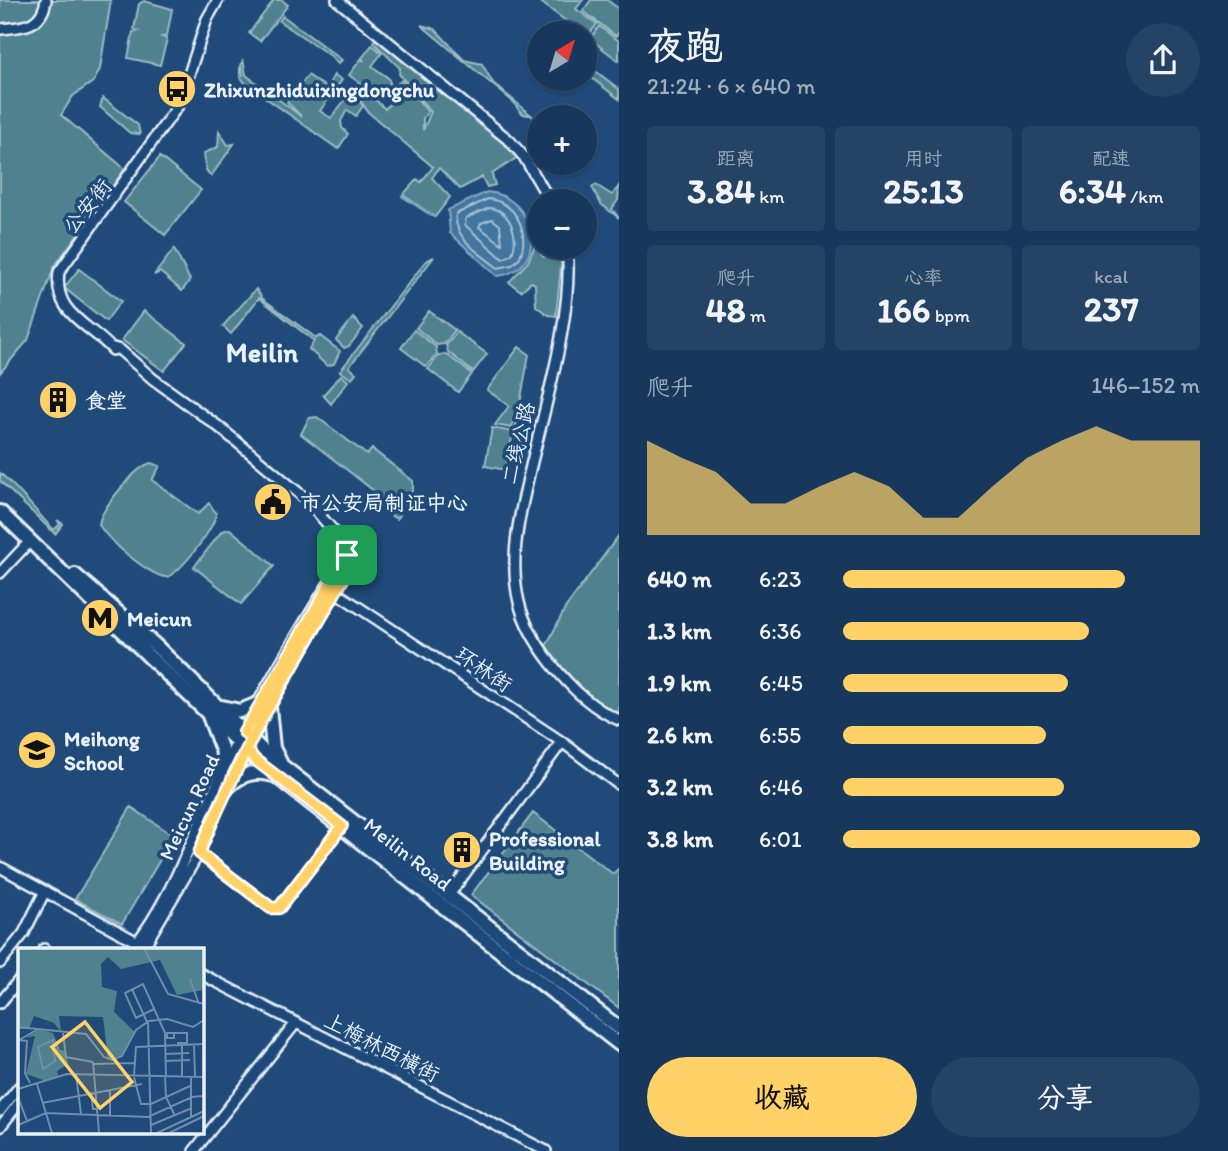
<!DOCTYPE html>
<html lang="zh">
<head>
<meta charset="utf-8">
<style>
  :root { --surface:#17385c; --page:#244365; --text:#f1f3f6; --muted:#9eacbb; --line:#365272; --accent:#ffd166 }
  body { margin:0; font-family:Itim,"LXGW WenKai TC",sans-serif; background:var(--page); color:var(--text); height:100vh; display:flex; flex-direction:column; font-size:26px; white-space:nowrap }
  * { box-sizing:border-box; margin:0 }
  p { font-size:23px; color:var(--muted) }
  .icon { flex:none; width:38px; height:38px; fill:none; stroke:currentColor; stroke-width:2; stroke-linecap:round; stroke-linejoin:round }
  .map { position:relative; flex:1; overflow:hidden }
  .side { display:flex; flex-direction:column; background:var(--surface); width:609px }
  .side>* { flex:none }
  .needle { width:46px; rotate:38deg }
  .buttons { position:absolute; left:527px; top:21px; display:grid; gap:14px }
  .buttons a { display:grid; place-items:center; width:70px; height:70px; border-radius:50%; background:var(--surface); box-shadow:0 2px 5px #0004,0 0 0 2px var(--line); font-size:35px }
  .pin { position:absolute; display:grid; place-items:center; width:60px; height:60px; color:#fff; margin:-30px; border-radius:14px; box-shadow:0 4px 10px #0006 }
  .round { display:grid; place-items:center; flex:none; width:74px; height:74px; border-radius:37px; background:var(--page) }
  .headline { display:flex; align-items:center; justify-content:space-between; height:119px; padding:0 28px }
  h1 { font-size:38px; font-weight:800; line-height:52px }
  .metrics { display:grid; grid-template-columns:repeat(3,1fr); gap:10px; height:119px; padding:7px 28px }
  .metrics div { display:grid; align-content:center; border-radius:7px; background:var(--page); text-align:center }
  .metrics b { font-size:35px; font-weight:800 }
  .metrics small { font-size:19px; font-weight:400 }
  .metrics p { font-size:19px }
  .chart { height:196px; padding:14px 28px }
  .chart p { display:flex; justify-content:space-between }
  .chart svg { width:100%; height:126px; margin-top:7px; fill:var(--accent); opacity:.7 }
  .cta { display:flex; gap:14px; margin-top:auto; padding:14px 28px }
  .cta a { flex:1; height:80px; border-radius:42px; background:var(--accent); color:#111; font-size:28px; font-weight:800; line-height:80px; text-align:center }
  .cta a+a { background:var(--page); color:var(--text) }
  ul { padding:0 28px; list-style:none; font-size:23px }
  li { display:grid; grid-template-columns:112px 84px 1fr; align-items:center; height:52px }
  li i { height:18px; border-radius:9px; background:var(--accent) }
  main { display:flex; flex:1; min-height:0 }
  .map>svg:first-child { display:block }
</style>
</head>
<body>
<main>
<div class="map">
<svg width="619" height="1151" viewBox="0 0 619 1151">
  <rect width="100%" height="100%" fill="#1f4a7a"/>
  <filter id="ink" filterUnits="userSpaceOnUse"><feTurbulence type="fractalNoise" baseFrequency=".0143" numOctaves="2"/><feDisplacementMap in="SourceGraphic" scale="14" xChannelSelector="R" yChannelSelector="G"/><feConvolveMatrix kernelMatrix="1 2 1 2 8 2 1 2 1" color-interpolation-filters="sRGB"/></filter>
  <g filter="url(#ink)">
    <path fill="#4f828e" stroke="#9cbac3" stroke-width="2" d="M0 0H111L100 69 94 81 73 96 61 115 125 169 54 267 28 340 0 373Z
      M274 0H282L288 5 260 41 249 33Z
      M343 0H347L507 133H506Z
      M538 0H583L576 9 597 24 587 37Z
      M591 0H607L619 9V32L616 36 583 11Z
      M144 1 172 9 167 36 162 37 167 39 160 65 128 58 133 32 138 31 134 29 139 4Z
      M283 16 342 60 338 64 331 56 279 21Z
      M421 25 435 29 464 60 482 64 493 83 537 120 539 125 531 115C518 116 519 107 511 100Z
      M599 26 619 41V61L590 39Z
      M375 37 509 144 518 157 492 174 495 185 487 187 482 177 460 189 439 168 432 178 450 197 435 217 403 195 417 179 421 182 433 167 368 112 355 92 362 87 385 109 396 96 397 84 402 80 428 112 423 118V130L431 112 399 74 400 68 374 43Z
      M372 45 382 53 372 66 388 78 391 85 380 98 349 75 361 59 364 61 362 58Z
      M243 59 246 75 302 117 287 102 308 75 327 88 334 75 342 80 320 111 331 118 348 96 358 99 363 106 356 116 347 110 341 121 342 128 348 134 338 149 245 83 240 76V67L243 76 241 66Z
      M585 63 619 89V99L585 73Z
      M103 98 138 125 140 134 130 133 100 107Z
      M219 131 228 145 234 144 211 176 206 170 204 153 218 147Z
      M160 157 201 190 165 235 124 202Z
      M596 185 612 195 619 186 618 200 612 209 619 218 601 204 592 187Z
      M536 243 543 257 554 253 552 247H559L562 256 556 316 548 315 536 306 535 284 531 282 521 291 509 282 528 262Z
      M174 249 190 280 182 291 160 272 154 275Z
      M434 257 349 367 356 373 351 379 340 371 426 261Z
      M79 269 121 301 106 321 64 288Z
      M256 289 263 299 316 338 320 336 340 351 334 364 327 366 309 349 314 341 259 298 231 334 223 326Z
      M144 311 186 343 164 371 122 340Z
      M429 311 455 330 444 344 437 345 416 328Z
      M353 318 363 328 349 346 344 348 336 340Z
      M414 330 436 347 437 354 426 367 401 348Z
      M457 332 487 354 473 372 448 352 446 345Z
      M519 347 529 354 515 431 517 411H515L512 428 495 425 509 406 487 390Z
      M446 354 472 374 458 392 428 369 439 355Z
      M341 375 348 381 331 404 323 395Z
      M317 417 367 455 372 449 413 481V489L397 519 391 516V508L377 498 379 495 301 434 309 418Z
      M492 428 513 432 506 470 485 466Z
      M151 463 160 466 152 480 198 514 209 503 216 513C215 528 182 570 168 577 153 579 104 538 99 524 101 509 136 466 151 463Z
      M0 473C21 491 35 511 54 530L60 524 57 520 63 524 55 534 0 481Z
      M230 529 274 566 241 604 194 567 222 531Z
      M619 535V720L603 712 550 661 546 646 566 607Z
      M131 807 174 836 122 924 75 899Z
      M533 813 613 874 619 868V1008L471 895Z"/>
    <path fill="#42769f" stroke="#84a7c3" stroke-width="2" d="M487 192C535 195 552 270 497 276L450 233 448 210Z"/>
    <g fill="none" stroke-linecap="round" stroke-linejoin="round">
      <path stroke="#a6c0d4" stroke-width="2" d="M488 199C517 201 531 235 519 259L512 265 498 268C481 254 453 239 456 214Z
        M489 208C510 209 520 237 512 254L503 259 465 225 466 218Z
        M492 219 500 225 502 244 479 227 481 223Z"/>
      <path stroke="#84a7c3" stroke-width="2.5" d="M402 196 434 217"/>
      <g stroke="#e8f1f8" stroke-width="14">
        <path id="minor" d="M337 0 510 141 524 157 550 201
          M0 29C23 27 42 27 46 0
          M179 105 207 19 218 0
          M567 247C575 316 540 421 525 492 517 527 510 565 519 602 524 624 537 645 551 663 569 686 591 708 619 720
          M110 347 120 350 153 379 219 427 306 499 342 541 348 560 343 579 259 725 224 791 199 853 142 950
          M113 350C89 323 53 315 59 272L180 103
          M0 573 30 541
          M331 589 562 742 619 785
          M196 851 271 908H279L342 826
          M0 867 152 950
          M449 895 562 742
          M43 950 44 949
          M131 950C172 899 192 838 219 779 255 702 301 627 346 556
          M0 963 24 933 45 891
          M201 974 546 1151
          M0 1003 19 980
          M0 1111 19 1087
          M0 1127 19 1103
          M194 1151 296 1023"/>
      </g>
      <g stroke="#e8f1f8" stroke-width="18">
        <path id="major" d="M0 512 257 761 619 1044
          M75 575 156 646 263 751 619 1028
          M222 707 240 711 260 703
          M269 707 273 748 280 762
          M209 716 223 753 220 778
          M224 791C238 775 253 769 273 775"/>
      </g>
      <use href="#minor" stroke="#1f4a7a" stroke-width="9"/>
      <use href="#major" stroke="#1f4a7a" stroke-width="12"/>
    </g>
  </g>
  <g fill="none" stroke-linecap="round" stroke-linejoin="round" filter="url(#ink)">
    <g stroke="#fff" stroke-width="14">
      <path id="route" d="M347 555 343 579 259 724C238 767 217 809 199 853L271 908H279L342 826 254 759 247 749 251 740 244 732 347 555"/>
    </g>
    <use href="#route" stroke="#ffd166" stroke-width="9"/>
  </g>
  <defs>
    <g id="bus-disc" transform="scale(2.0125)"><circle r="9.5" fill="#ffd166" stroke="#1f4a7a"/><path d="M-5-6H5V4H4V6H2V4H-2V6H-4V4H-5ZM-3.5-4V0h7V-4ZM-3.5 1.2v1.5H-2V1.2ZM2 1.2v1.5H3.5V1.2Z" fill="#111"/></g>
    <g id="building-disc" transform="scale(2.0125)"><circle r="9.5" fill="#ffd166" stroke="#1f4a7a"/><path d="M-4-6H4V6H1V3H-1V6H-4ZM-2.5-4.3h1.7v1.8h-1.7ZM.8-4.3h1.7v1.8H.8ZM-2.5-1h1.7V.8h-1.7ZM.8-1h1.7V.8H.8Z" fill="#111"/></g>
    <g id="civic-disc" transform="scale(2.0125)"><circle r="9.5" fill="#ffd166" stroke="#1f4a7a"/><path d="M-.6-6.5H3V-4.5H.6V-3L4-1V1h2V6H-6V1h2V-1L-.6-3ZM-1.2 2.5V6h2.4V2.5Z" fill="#111"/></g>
    <g id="metro-disc" transform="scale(2.0125)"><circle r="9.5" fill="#ffd166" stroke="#1f4a7a"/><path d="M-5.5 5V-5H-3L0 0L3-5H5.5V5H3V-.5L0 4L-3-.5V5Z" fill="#111"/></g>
    <g id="school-disc" transform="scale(2.0125)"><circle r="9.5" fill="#ffd166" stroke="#1f4a7a"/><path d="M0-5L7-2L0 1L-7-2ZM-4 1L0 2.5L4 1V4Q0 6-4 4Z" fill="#111"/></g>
  </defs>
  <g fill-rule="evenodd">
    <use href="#bus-disc" x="177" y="89"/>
    <use href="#building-disc" x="58" y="400"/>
    <use href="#civic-disc" x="273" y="502"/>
    <use href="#metro-disc" x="100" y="618"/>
    <use href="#school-disc" x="37" y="750"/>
    <use href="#building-disc" x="462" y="850"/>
  </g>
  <g text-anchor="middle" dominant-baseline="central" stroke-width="7" stroke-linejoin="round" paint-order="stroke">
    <g font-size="21" font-weight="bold" fill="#e8f1f8" stroke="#1f4a7a" text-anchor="start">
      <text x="204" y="89">Zhixunzhiduixingdongchu</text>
      <text x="85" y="400">食堂</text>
      <text x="300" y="502">市公安局制证中心</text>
      <text x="127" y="618">Meicun</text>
      <text x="64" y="738">Meihong<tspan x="64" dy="24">School</tspan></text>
      <text x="489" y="838">Professional<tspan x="489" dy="24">Building</tspan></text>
    </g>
    <g font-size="21" fill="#e8f1f8" stroke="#1f4a7a">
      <text transform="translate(87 206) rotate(-51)">公安街</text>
      <text transform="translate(518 443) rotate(-77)">二线公路</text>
      <text transform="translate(484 669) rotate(34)">环林街</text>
      <text transform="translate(189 807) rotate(-65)">Meicun Road</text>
      <text transform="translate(408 854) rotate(38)">Meilin Road</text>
      <text transform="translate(382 1047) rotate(27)">上梅林西横街</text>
    </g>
    <g font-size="28" font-weight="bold" fill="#e8f1f8" stroke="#1f4a7a">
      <text x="262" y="352">Meilin</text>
    </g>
  </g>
  <g transform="translate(18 948)">
    <rect width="186" height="186" fill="#1f4a7a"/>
    <path d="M0 0H185V42L159 47 142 12 103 21 90 9 83 16 84 39 99 43 96 64 117 84 105 107 90 111 85 69 41 68 43 84 36 75 16 68 11 81H0ZM21 81 35 85 42 102 48 103 50 116 39 123 40 128 28 133 8 126 17 88 8 90Z" fill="#4f828e"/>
    <path fill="none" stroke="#6f8dac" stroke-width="2" d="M126 0 150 46 186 56M172 31 181 56M114 41 129 74M136 61 118 70 107 45 125 36 147 85 148 128M130 74 133 185M0 79 68 86 86 109 94 112 104 108 118 82 131 73 149 71 175 79 186 72M45 85 48 109M156 85V90H149V85H169V95H159M1 92 9 93 7 125 12 135M1 92 20 81M35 92 37 113 25 121 20 99ZM164 98V128M176 98 177 128M147 106 171 105M48 109 75 114M147 113 172 112M75 114 81 185M76 116 116 115M58 127 63 166M116 128 118 99 186 96M116 129 123 156H133L172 138M147 129 148 149 157 168M19 136 34 185M0 141 49 126 186 129M73 144 75 161H80M0 149 9 173M24 155 124 136M92 167V141M173 170V128M0 177 28 165 130 169 174 149 186 148M133 177 174 160M139 185 186 163M151 185 186 168"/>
    <path fill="#ffd166" fill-opacity="0.15" stroke="#ffd166" stroke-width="3.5" d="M67 74 114 134 82 160 34 99Z"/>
    <rect width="186" height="186" fill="none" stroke="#e8f1f8" stroke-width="3.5"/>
  </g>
</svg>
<div class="buttons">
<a><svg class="needle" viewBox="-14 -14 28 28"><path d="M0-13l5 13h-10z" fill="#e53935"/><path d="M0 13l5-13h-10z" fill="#9eacbb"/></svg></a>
<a>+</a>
<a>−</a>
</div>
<div class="pin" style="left:347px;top:555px;background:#1e9e55"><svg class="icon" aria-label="arrive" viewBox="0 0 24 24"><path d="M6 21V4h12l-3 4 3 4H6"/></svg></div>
</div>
<section class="side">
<div class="headline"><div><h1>夜跑</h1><p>21:24 · 6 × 640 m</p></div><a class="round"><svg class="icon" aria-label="share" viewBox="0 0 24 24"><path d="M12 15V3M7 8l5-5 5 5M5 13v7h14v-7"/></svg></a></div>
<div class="metrics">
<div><p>距离</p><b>3.84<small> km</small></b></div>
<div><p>用时</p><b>25:13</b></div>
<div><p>配速</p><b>6:34<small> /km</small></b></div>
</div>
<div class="metrics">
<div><p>爬升</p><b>48<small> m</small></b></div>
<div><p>心率</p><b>166<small> bpm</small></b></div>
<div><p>kcal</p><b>237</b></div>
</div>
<div class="chart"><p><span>爬升</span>146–152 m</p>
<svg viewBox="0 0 160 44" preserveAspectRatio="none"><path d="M0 44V11L10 17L20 22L30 33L40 33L50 27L60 22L70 27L80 38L90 38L100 27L110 17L120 11L130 6L140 11L150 11L160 11V44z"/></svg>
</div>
<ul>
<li><b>640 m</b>6:23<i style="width:79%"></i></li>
<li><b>1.3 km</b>6:36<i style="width:69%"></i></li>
<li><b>1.9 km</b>6:45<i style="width:63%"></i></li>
<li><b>2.6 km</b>6:55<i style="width:57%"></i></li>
<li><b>3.2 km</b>6:46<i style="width:62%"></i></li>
<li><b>3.8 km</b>6:01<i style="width:100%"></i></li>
</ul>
<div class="cta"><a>收藏</a><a>分享</a></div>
</section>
</main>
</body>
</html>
